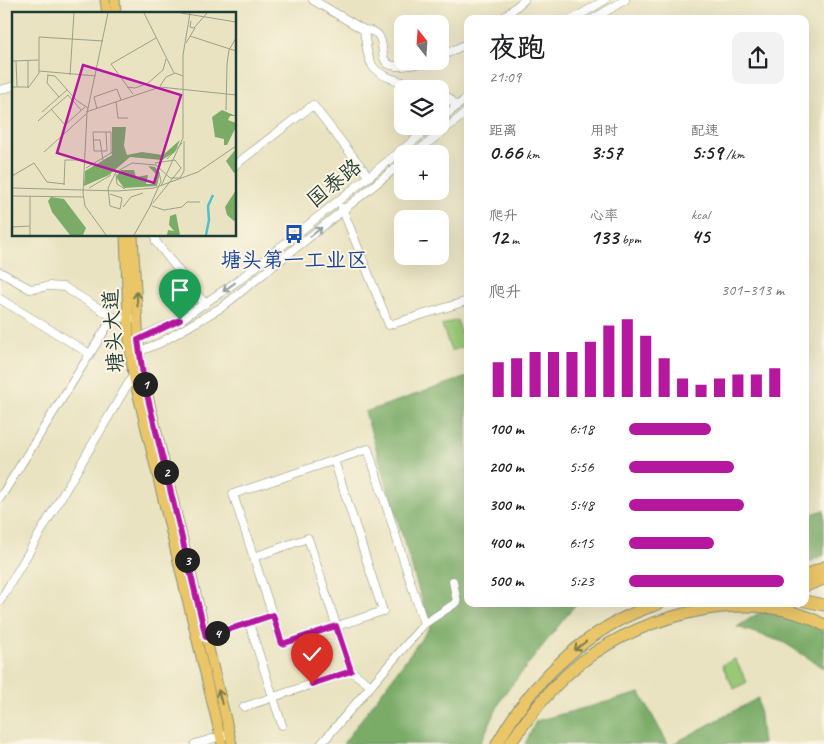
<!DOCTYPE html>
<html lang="zh">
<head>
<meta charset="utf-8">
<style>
  :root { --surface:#fff; --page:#f2f2f2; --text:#202124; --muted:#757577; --accent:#b5179e }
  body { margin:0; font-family:Caveat,"LXGW WenKai TC",sans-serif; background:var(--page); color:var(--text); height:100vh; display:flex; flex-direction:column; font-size:19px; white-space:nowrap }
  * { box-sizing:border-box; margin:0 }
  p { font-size:16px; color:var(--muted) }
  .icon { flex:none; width:28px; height:28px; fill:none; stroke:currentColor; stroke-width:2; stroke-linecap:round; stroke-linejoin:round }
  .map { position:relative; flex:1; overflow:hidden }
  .sheet { position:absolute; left:464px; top:15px; width:345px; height:592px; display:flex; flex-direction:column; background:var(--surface); border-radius:10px; box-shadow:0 5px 20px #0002 }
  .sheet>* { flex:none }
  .needle { width:32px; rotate:343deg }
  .tools { position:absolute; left:394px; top:15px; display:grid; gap:10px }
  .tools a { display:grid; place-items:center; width:55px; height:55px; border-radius:10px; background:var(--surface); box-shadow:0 5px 20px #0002; font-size:25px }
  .pin { position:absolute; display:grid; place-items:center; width:42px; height:42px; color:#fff; margin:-51px -21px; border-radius:50% 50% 50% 0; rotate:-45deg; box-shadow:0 0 5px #0007 }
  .pin .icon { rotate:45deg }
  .km { position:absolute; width:25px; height:25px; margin:-12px; border-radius:50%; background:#222; color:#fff; font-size:14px; line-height:25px; text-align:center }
  .round { display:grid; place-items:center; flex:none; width:52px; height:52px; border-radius:10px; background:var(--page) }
  .overview { display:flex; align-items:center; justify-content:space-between; height:85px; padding:0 25px }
  h1 { font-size:28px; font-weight:700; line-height:38px }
  .figures { display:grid; grid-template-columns:repeat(3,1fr); gap:8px; height:85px; padding:5px 25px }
  .figures div { display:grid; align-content:center }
  .figures b { font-size:21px; font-weight:700 }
  .figures small { font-size:14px; font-weight:400 }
  .figures p { font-size:14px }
  .chart { height:140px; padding:10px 25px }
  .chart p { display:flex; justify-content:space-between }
  .chart svg { width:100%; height:90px; margin-top:5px; stroke:var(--accent); stroke-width:6 }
  ul { padding:0 25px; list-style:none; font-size:16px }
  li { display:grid; grid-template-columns:80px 60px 1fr; align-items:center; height:38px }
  li i { height:12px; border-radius:6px; background:var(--accent) }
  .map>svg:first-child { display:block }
</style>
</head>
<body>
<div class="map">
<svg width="824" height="744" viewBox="0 0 824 744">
  <rect width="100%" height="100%" fill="#fcf5e5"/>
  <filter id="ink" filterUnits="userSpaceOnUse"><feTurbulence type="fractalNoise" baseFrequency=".02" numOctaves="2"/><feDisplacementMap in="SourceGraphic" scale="10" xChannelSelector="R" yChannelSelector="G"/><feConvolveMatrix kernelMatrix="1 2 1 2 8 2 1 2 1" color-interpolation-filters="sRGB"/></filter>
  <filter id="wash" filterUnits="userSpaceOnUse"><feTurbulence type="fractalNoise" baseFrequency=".0096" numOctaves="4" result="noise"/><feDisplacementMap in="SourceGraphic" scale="20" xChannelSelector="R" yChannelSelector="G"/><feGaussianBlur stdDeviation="1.12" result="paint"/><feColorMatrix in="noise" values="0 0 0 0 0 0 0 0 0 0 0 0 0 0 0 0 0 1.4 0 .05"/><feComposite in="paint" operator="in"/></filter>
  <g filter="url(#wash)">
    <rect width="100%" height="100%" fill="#e9e3c1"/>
    <path fill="#99c877" stroke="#5c8256" d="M457 320 466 346 451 351 442 325Z
      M735 659 747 682 734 689 722 665Z"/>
    <path fill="#7aac68" stroke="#4c744e" d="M467 377 468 604H578L575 605 503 696 480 744H343L430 627 365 412Z
      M824 510V555L805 564V516Z
      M760 612C782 613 806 619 824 632V668L783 642 737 627Z
      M640 693 668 744H525L536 721Z
      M758 698 763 744H673Z"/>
  </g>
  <g filter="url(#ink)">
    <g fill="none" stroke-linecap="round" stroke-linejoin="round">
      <g stroke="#84907a" stroke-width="9">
        <path id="minor" d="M313 0 364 30C366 42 366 55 372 65 380 80 414 84 430 89
          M502 19 524 0
          M573 19 605 0
          M593 19 625 0
          M364 30C395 30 371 65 396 66 407 67 418 64 428 61
          M440 57 468 43
          M0 90 14 86
          M440 92 449 98 456 106
          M440 120 468 97
          M414 154 468 111
          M235 165 313 105 369 177
          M342 208 389 325 467 301
          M155 235 156 242 205 304
          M0 272 30 289 49 286 64 287 113 317 138 319
          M0 299 90 354
          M134 340 180 320 239 280 432 126
          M135 353 160 343 222 307 402 163
          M334 460 383 611 282 644 233 494 368 449 424 624
          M0 498 113 317
          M254 557 308 538 351 671 371 686
          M0 601 135 372
          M249 623 282 725
          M201 638 273 615
          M244 707 351 671
          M195 744 225 735
          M321 744 424 624 457 602 453 581"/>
      </g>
      <g stroke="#84907a" stroke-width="11">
        <path id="major" d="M105 0 107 14
          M115 0 116 14
          M125 235 129 341 133 375 222 744
          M133 235 140 363 232 744"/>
      </g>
      <g stroke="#84907a" stroke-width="13">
        <path id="highway" d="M805 576 824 567
          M805 586 824 579
          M805 601 824 605
          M497 744C532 681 588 626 658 604
          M510 744C530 714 554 683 583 661 644 614 754 585 824 625"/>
      </g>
      <use href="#minor" stroke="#fff" stroke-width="8"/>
      <use href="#major" stroke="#ebc669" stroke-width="9"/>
      <use href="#highway" stroke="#ebc669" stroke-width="11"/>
    </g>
    <defs><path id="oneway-shaft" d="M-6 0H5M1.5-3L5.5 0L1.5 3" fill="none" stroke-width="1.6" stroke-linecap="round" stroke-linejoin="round" transform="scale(1.25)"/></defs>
    <g stroke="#8f9e9a">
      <use href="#oneway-shaft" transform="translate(316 232) rotate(-39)"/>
      <use href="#oneway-shaft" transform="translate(229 287) rotate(144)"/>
    </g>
    <g stroke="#7b7b4c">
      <use href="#oneway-shaft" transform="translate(137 299) rotate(-94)"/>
      <use href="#oneway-shaft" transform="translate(580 646) rotate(143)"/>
      <use href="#oneway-shaft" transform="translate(220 697) rotate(-104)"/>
    </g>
  </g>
  <g fill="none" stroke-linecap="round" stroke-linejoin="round" filter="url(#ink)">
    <g stroke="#fff" stroke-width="10">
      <path id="route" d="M180 320 138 340 144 382 206 637 273 615 282 644 336 626 351 671 312 684"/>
    </g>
    <use href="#route" stroke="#b5179e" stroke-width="6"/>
  </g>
  <defs>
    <g id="bus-bare" transform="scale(1.5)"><path d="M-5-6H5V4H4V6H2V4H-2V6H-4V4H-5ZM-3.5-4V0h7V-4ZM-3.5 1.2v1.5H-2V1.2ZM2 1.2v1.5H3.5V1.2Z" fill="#1a4fb4" stroke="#fcf5e5" stroke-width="2.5" paint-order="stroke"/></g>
  </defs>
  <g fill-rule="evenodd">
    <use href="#bus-bare" x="294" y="234"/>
  </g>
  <g text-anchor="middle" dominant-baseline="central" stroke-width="4" stroke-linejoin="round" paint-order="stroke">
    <g font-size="21" fill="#1f3d34" stroke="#fcf5e5">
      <text transform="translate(334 183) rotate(-39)">国泰路</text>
      <text transform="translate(113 331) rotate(-94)">塘头大道</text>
    </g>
    <g font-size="21" fill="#164399" stroke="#fcf5e5">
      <text x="294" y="260">塘头第一工业区</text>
    </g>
  </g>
  <g transform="translate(12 12)">
    <rect width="224" height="224" fill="#e9e3c1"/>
    <path d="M210 98 224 104H218L216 108 224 111V115L215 133H212V127L203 125 200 105ZM100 115H114L112 134 115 143 130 140 151 143 168 128 163 140 150 148 118 145 97 163 72 174 73 159 100 143ZM224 137V160L222 161 214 149ZM136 154 143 155 148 161 145 174 112 176 104 165 109 158H122L124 165 136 163 134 172H140L145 163ZM224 178V208L222 209 215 203 213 195ZM39 185 52 187 74 216 71 223H58L40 200 36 189ZM164 202 168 223H155L156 218 162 219 157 213 158 204Z" fill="#7aac68"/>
    <path fill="none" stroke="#53bece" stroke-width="2.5" d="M194 223 197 208 196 194 201 183"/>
    <path fill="none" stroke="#98a189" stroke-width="1" d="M132 1 162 61M169 1 224 10M179 9 178 15 182 16 195 1M178 24 224 39M174 31 183 16M16 48V76M0 49 27 48M4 49 5 75M27 59 84 64M35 63 43 64 64 88 76 96M36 63 35 71 47 85M58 63 62 1M148 74 154 65 163 61 171 64M0 75H16M115 75 123 76 136 71 151 58 154 47M16 76 27 61V25L91 29M121 82 99 52 144 26M104 90 106 106H116M39 97 53 113 73 95M85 97 82 85 105 77 109 88M214 98 215 52 217 38 224 26M30 100 55 78M74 100 148 75 224 83M26 109 56 83 69 98M94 120 95 139H82L81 120H99V142M81 128H88L91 148M32 140 74 102M155 147 170 131M74 156 104 138M104 162 105 172 113 177M0 164 22 151 35 170 53 172M52 173 53 148H72M149 174 171 126V43L178 1M0 176 106 179 142 176 186 160 224 134M77 176 99 163M98 182 110 186 108 197 98 194 96 176 104 160 120 151 144 153 158 166H168L172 159V129M0 184 71 185M18 184V223M141 191 169 156 163 148 143 151M138 194 149 169 146 157M140 194 152 198 170 195 175 190H188M111 195 119 185 131 181M0 215 18 214M94 223 73 194 71 181 75 101 96 1M122 223 140 191"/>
    <path fill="#b5179e" fill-opacity="0.15" stroke="#b5179e" stroke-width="2.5" d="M71 53 169 83 142 171 45 141Z"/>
    <rect width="224" height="224" fill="none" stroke="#1f3d34" stroke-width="2.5"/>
  </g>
</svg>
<div class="tools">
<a><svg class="needle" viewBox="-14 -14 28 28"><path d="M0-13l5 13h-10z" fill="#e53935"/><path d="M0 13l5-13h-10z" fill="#757577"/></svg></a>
<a><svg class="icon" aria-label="layers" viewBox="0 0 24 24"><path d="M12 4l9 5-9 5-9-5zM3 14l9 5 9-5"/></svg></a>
<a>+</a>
<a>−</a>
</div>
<div class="pin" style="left:180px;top:320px;background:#1e9e55"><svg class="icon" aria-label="arrive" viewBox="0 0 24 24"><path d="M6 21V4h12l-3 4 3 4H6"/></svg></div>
<div class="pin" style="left:312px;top:684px;background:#d93025"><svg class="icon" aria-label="check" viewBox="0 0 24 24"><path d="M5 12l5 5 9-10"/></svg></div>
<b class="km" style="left:145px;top:384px">1</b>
<b class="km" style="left:166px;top:472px">2</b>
<b class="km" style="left:187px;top:560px">3</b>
<b class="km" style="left:217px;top:633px">4</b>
<section class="sheet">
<div class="overview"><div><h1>夜跑</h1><p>21:09</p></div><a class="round"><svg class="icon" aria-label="share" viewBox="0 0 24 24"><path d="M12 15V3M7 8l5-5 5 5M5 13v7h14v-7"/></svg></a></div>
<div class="figures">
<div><p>距离</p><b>0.66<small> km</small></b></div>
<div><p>用时</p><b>3:57</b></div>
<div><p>配速</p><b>5:59<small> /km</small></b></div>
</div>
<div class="figures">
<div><p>爬升</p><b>12<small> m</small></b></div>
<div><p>心率</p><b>133<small> bpm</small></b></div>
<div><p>kcal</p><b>45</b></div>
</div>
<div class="chart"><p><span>爬升</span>301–313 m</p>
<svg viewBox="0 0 160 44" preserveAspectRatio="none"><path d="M5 44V27M15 44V25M25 44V22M35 44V22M45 44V22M55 44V17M65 44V9M75 44V6M85 44V14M95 44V25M105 44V35M115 44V38M125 44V35M135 44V33M145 44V33M155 44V30"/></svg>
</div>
<ul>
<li><b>100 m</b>6:18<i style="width:53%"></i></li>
<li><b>200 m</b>5:56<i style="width:68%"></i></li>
<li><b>300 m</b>5:48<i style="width:74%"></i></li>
<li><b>400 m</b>6:15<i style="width:55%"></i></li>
<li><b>500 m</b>5:23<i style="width:100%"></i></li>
</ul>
</section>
</div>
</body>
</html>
